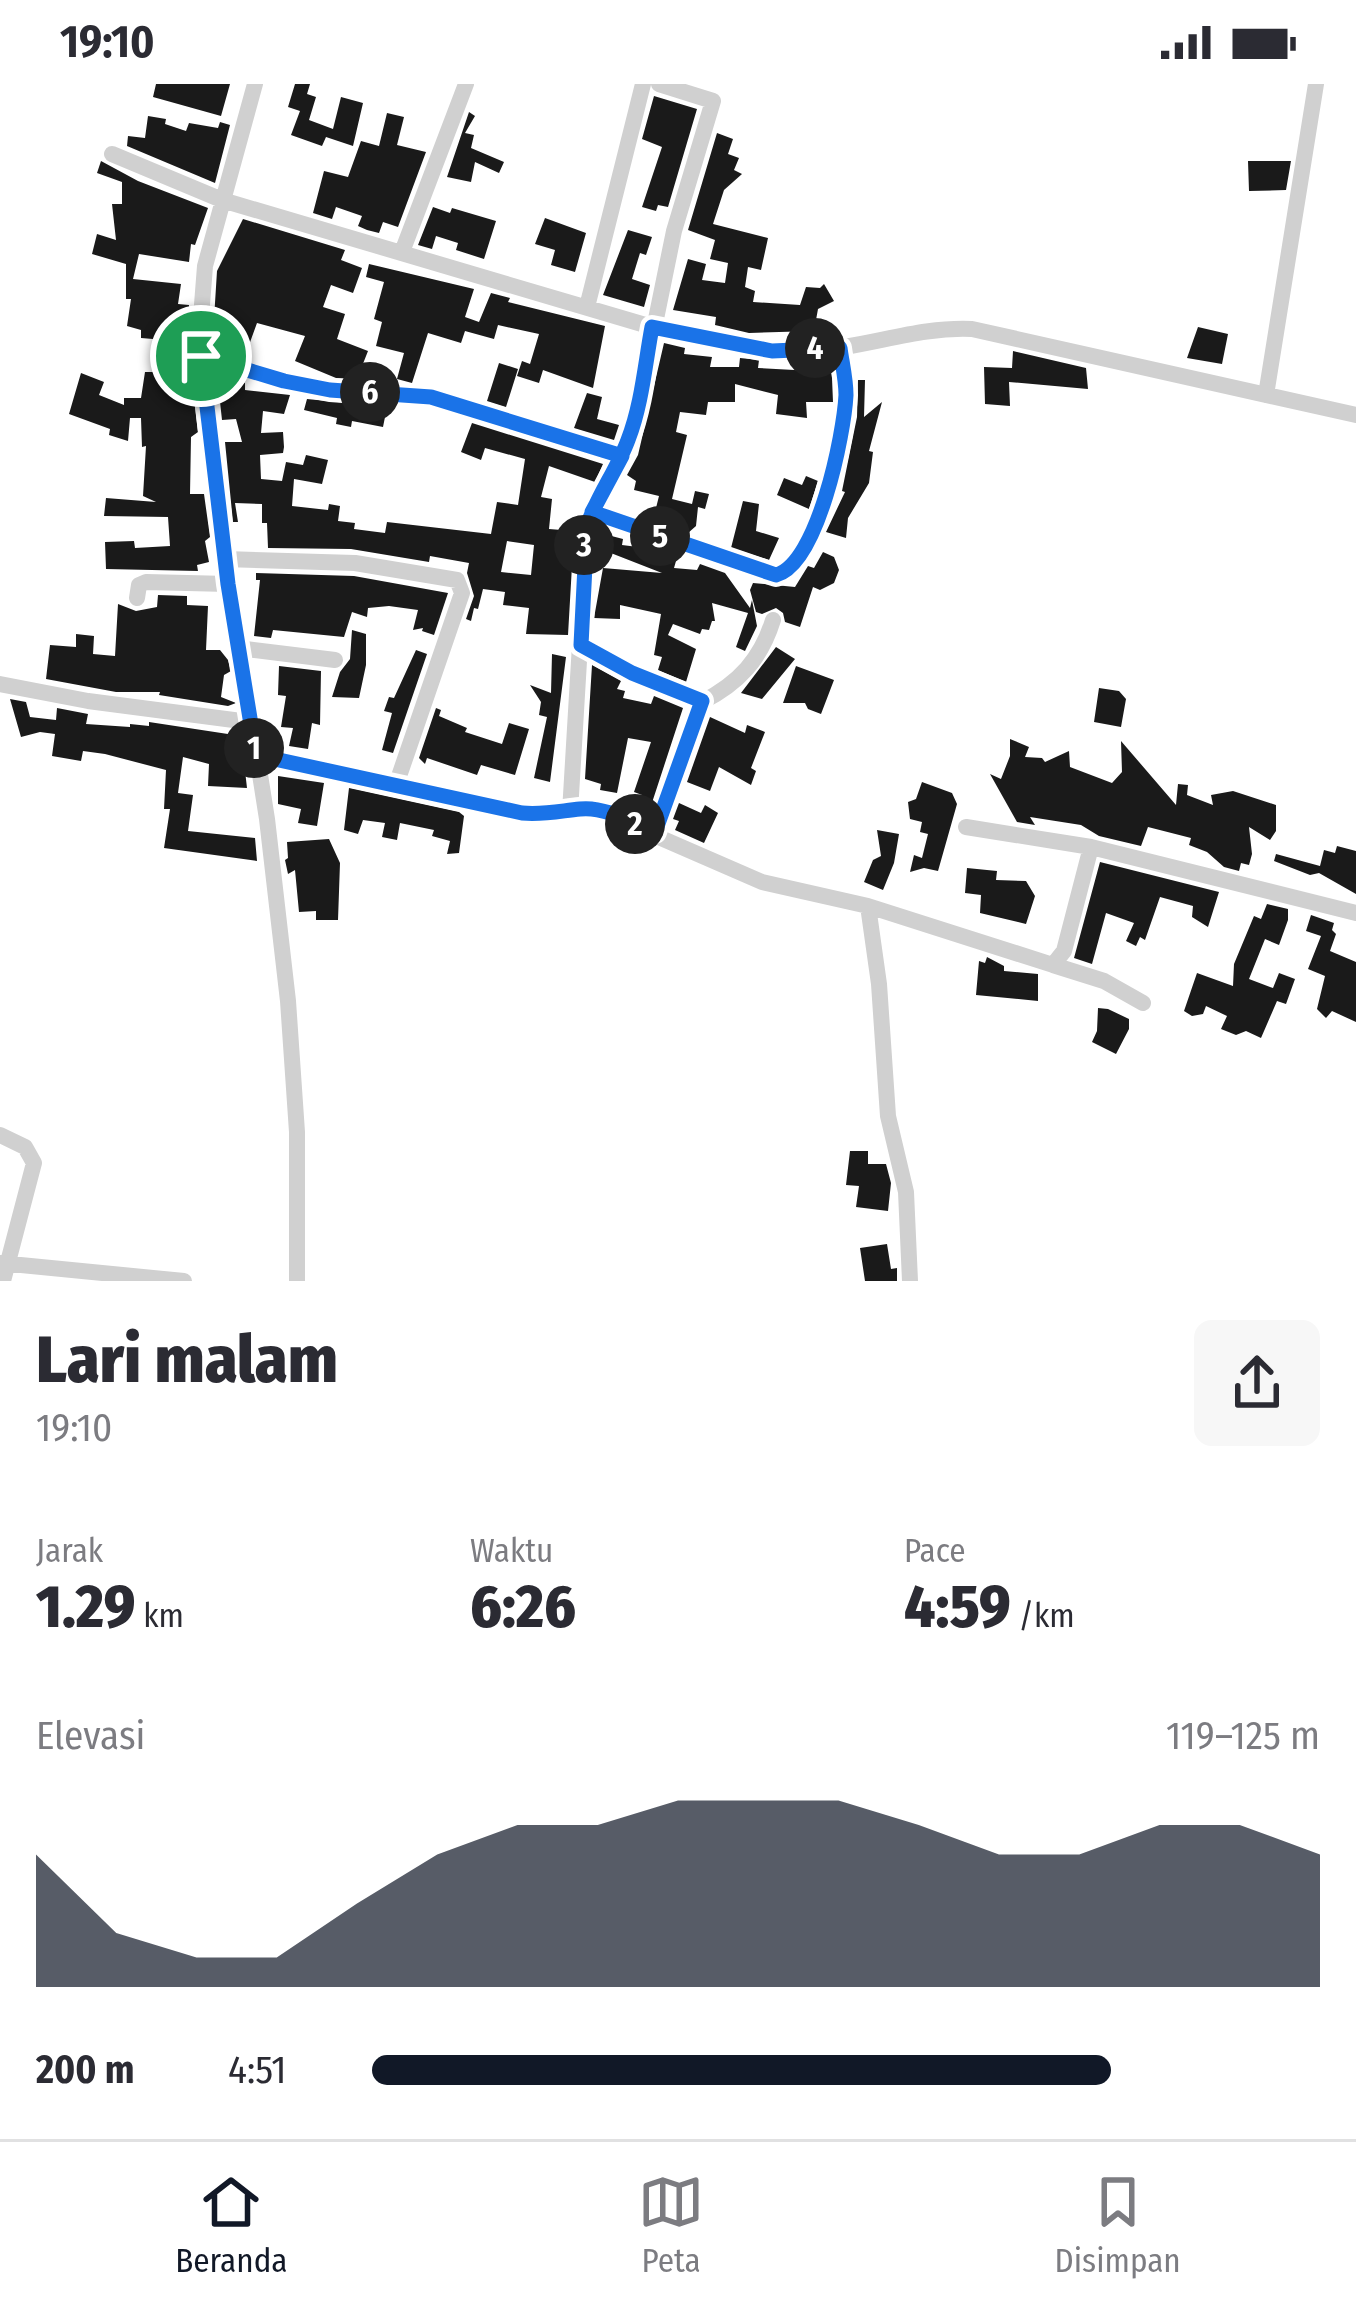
<!DOCTYPE html>
<html lang="id">
<head>
<meta charset="utf-8">
<style>
  :root { --surface:#fff; --page:#f7f7f7; --text:#2b2b33; --muted:#7c7c81; --line:#e1e1e2; --accent:#111827 }
  body { margin:0; font-family:"Fira Sans Condensed",sans-serif; background:var(--page); color:var(--text); height:100vh; display:flex; flex-direction:column; font-size:45px; white-space:nowrap }
  * { box-sizing:border-box; margin:0 }
  p { font-size:39px; color:var(--muted) }
  .icon { flex:none; width:66px; height:66px; fill:none; stroke:currentColor; stroke-width:2; stroke-linecap:round; stroke-linejoin:round }
  .map { position:relative; height:1197px; overflow:hidden }
  .drawer { display:flex; flex-direction:column; background:var(--surface); flex:1 }
  .drawer>* { flex:none }
  .pin { position:absolute; display:grid; place-items:center; width:102px; height:102px; color:#fff; margin:-51px; border:6px solid #fff; border-radius:50%; box-shadow:0 3px 12px #0007 }
  .km { position:absolute; width:60px; height:60px; margin:-30px; border-radius:50%; background:#222; color:#fff; font-size:33px; line-height:60px; text-align:center }
  .round { display:grid; place-items:center; flex:none; width:126px; height:126px; border-radius:18px; background:var(--page) }
  .headline { display:flex; align-items:center; justify-content:space-between; height:204px; padding:0 36px }
  h1 { font-size:66px; font-weight:800; line-height:90px }
  .metrics { display:grid; grid-template-columns:repeat(3,1fr); gap:18px; height:204px; padding:12px 36px }
  .metrics div { display:grid; align-content:center }
  .metrics b { font-size:60px; font-weight:800 }
  .metrics small { font-size:33px; font-weight:400 }
  .metrics p { font-size:33px }
  .chart { height:336px; padding:24px 36px }
  .chart p { display:flex; justify-content:space-between }
  .chart svg { width:100%; height:216px; margin-top:12px; fill:var(--accent); opacity:.7 }
  ul { padding:0 36px; list-style:none; font-size:39px }
  li { display:grid; grid-template-columns:192px 144px 1fr; align-items:center; height:90px }
  li i { height:30px; border-radius:15px; background:var(--accent) }
  .status { display:flex; justify-content:space-between; align-items:center; height:84px; padding:0 60px; background:var(--surface); direction:ltr }
  .status svg { height:33px; fill:currentColor }
  .tabs { display:flex; justify-content:space-around; align-items:center; height:168px; border-top:3px solid var(--line); background:var(--surface); font-size:33px; color:var(--muted) }
  .tabs a { display:grid; justify-items:center; gap:6px }
  .tabs .current { color:var(--accent) }
  .map>svg:first-child { display:block }
</style>
</head>
<body>
<div class="status"><b>19:10</b><svg viewBox="0 0 49 12"><path d="M0 12V9h3v3zM5 12V6h3v6zM10 12V3h3v9zM15 12V0h3v12zM26 1h20v11H26zM47 4h2v5h-2z"/></svg></div>
<div class="map">
<svg width="1356" height="1197" viewBox="0 0 1356 1197">
  <rect width="100%" height="100%" fill="#fff"/>
  <path fill="#1a1a1a" fill-rule="evenodd" d="M156 0H230L221 32 153 13Z
    M295 0H310L307 10 316 13 309 36 333 45 341 13 363 19 353 62 326 53 322 62 291 51 300 27 288 23Z
    M654 12 697 25 668 123 658 121 656 127 642 123 662 63 642 55Z
    M469 28 475 32 465 49 474 51 471 64 504 78 499 89 475 78 471 98 447 93Z
    M387 29 404 33 397 61 426 68 398 143 383 138 379 149 367 146 358 142 362 132 336 123 332 135 313 129 324 87 348 93 361 57 379 62Z
    M148 32 166 35 165 40 186 47 189 39 218 44 220 38 230 41 215 99 127 62 128 52 145 54Z
    M717 49 733 55 728 70 739 74 734 86 742 90 724 106 713 140 768 154 761 186 748 183 745 203 755 207 753 218 800 221 806 203 820 204 824 200 834 217 818 225 814 247 749 249 715 241 716 233 673 226 688 175 706 180 702 196 725 199 728 179 710 175 715 156 688 146Z
    M101 77 138 97 208 124 195 161 191 160 189 178 139 170 133 195 181 200 178 220 189 221 187 295H192L198 348 191 353 190 410H204L210 453 205 457 209 478 197 481 198 487 106 485 105 458 134 457 135 464 170 462 168 433 104 432 106 414 156 418 143 412 146 362 142 363 141 334H130L128 357 109 351 110 345 69 330 81 289 104 298 99 311 124 321V314H141L145 288H154L153 255 141 254V246L127 242 131 215H126V180L92 170 97 150 116 156 112 120H122V98L97 89Z
    M1248 77H1291L1286 106 1249 107Z
    M433 123 450 129 452 124 496 137 484 175 456 166 458 159 436 152 432 165 418 161Z
    M545 134 586 149 575 188 551 181 555 166 535 160Z
    M243 135 345 166 341 176 362 184 353 209 331 201 323 223 345 230 337 255 368 267 357 295 336 294 295 277 305 252 257 239 249 261 236 256 240 245 214 235 217 187Z
    M628 146 652 153 646 171 640 169 632 195 650 201 644 223 603 211Z
    M369 180 474 205 465 233 479 238 491 209 510 214 508 218 605 242 593 304 543 286 539 299 517 292 522 277 530 280 539 250 498 241 494 255 465 247 461 259 428 249 412 299 397 295 404 269 376 262 382 238 374 235 384 198 366 193Z
    M1198 243 1228 250 1222 280 1187 274Z
    M664 259 685 264 684 270 712 273 710 283H739L740 274 759 276 758 284 831 288 832 294 833 318H806L807 334 776 330 778 311 735 300V318H708L706 331 680 328 676 348 687 351 672 415 692 420 695 407 709 410 705 425 698 423 696 442 688 449 653 436 659 412 634 406 636 397 627 391 638 371Z
    M1013 267 1086 284 1088 305 1009 298 1010 322 985 320 984 283 1012 284Z
    M499 279 518 285 506 323 487 317Z
    M217 290 245 299V306L290 311 284 330 263 327 261 349 283 348 284 363 283 369 260 371 261 395 282 397 286 378 303 381 306 371 328 376 322 400 294 395 292 422 328 426 329 420 340 422 338 437 355 439 354 445 385 449 387 438 491 450 497 418 518 421 525 375 485 364 481 376 461 368 472 339 603 380 595 398 549 382 541 413 552 415 549 445 574 447 568 551 526 550 529 524 503 521 505 508 483 505 478 525 474 524 471 537 466 535 474 512 467 489 469 479 430 472 429 478 351 465 268 464 267 439H262V420L235 419 238 438H233L225 358H242L236 335 222 336ZM507 457 534 461 531 491 501 488Z
    M858 296H865L864 333 882 318 869 367 873 368 869 399 848 434 846 454 826 448 845 408 842 407 857 333Z
    M587 309 602 313 597 335 619 341 614 356 574 344Z
    M307 315 387 323 383 343 352 337 351 343 336 340 337 334 304 326Z
    M806 392 818 397 809 425 777 411 784 394 802 401Z
    M743 417 759 420 756 447 779 454 769 476 731 464Z
    M600 449 623 455 622 461 646 464 645 471 676 477 674 484 697 486 700 480 725 489 750 524 752 516 757 542 745 567 736 563 748 529 712 519 715 537H712L709 546 702 545 700 550 673 540 668 551 696 565 686 598 658 586 662 573 654 571 661 530 620 521V535L594 534 603 484 662 489 598 464Z
    M823 468 834 473 839 486 834 499 820 506 813 503 800 543 785 538 783 529 776 524 762 530 756 528 750 506 753 499 795 503 808 482 814 484Z
    M256 489 354 492 448 509 434 551 422 547 423 544 413 546 418 526 389 522 368 524 367 533 352 528 344 553 273 546 271 554 254 552 260 496H256Z
    M158 511 187 512V521L208 522 206 566H220L228 576 231 587 224 591 221 613 236 619 228 622 159 611 160 608H116L46 595 50 561 76 563V550L94 552 93 570 115 572 118 520 136 527 157 523Z
    M352 546 366 550V581L359 614 332 613 340 588 350 575Z
    M776 563 795 575 762 615 741 609Z
    M416 566 427 570 393 669 382 666 392 629 384 627 389 613 394 614Z
    M552 570 566 573 550 698 534 694 547 633 539 631 541 618 530 601 551 609Z
    M592 581 621 597 617 605 625 607 623 614 651 620 654 612 683 624 647 734 634 728 642 711 634 708 651 658 628 654 617 709 600 706 601 700 585 695Z
    M279 582 321 587 320 641 312 639 308 665 289 662 293 644 281 643 286 612 278 611Z
    M796 582 834 596 821 630 808 625 805 619H783Z
    M1099 604 1119 607 1126 615 1121 643 1094 638Z
    M10 615 26 618 30 633 56 636 57 624 88 630 86 640 130 643V640L149 642V638L241 652 247 704 208 702 209 680 183 673 178 709 193 711 188 747 255 754 257 777 164 764 170 725H164L166 686 105 670 83 667 81 677 52 672 55 650 40 648 21 653Z
    M436 624 441 626 439 632 467 644 465 648 502 660 509 639 529 645 515 691 481 681 477 691 427 674 425 680 419 674Z
    M710 633 745 649 747 641 765 648 751 684 756 687 751 701 719 683 710 707 687 698Z
    M1010 655 1029 663 1025 673 1042 674 1045 678 1069 667 1070 683 1112 699 1122 688 1121 657 1176 721 1178 700 1188 701 1187 711 1213 721 1211 711 1233 707 1276 721V747L1270 756 1249 743 1252 770 1249 781 1241 779 1239 787 1224 783 1207 768 1189 761 1191 754 1148 743 1141 762 1099 752 1081 741 1030 733 1035 741 1017 738 990 690 1001 695 1010 672Z
    M278 692 324 699 317 742 298 739 301 725 278 720Z
    M922 698 952 709 957 720 938 787 924 784 910 788 914 771 922 774 928 750 920 748 922 738 910 735 908 718 916 715Z
    M349 704 459 728 464 732 459 769 447 770 450 757 432 752 434 746 400 739 397 756 382 753 385 739 363 736 358 750 344 746Z
    M679 719 701 729 705 721 718 729 704 759 675 746 679 737 673 735Z
    M877 746 899 750 894 779 883 806 864 798 873 776 881 772Z
    M329 755 340 779 338 836H316V827L299 828 295 786 288 790 285 776 288 774 287 758Z
    M1337 762 1356 767V810L1319 789 1310 791 1274 777 1276 770 1320 782 1324 766 1335 769Z
    M1100 778 1219 808 1208 843 1192 833 1193 822 1160 813 1145 856 1140 853 1136 862 1126 857 1134 839 1106 829 1092 880 1074 874Z
    M967 784 997 787 996 796 1026 797 1035 812 1026 840 980 829 981 811 965 809Z
    M1267 820 1288 825V836L1279 861 1265 855 1249 895 1273 904 1279 889 1295 895 1286 920 1277 917 1261 954 1246 947 1236 951 1221 945 1227 932 1206 922 1203 930 1192 932 1184 927 1197 889 1233 902 1234 880 1254 832 1261 835Z
    M1311 831 1334 839 1332 846 1336 850 1330 867 1356 878V938L1332 927 1326 934 1317 925 1325 892 1308 885 1321 852 1306 847Z
    M987 873 1004 882V887L1038 890V917L976 911 979 877 985 879Z
    M1098 924 1108 925 1129 935V945L1116 970 1092 958 1097 947Z
    M850 1067H868V1080H886L891 1099 888 1127 856 1123 859 1102 846 1101Z
    M887 1160 891 1185 897 1184V1197H865L860 1164Z"/>
  <g fill="none" stroke-linecap="round" stroke-linejoin="round">
    <path stroke="#d0d0d0" stroke-width="16" d="M255 0 205 182 200 246 220 437 267 735 288 917 297 1048V1197
      M112 70 222 116 652 243C716 258 778 272 844 263 888 256 927 243 972 245L1356 331
      M402 168 466 0
      M587 223 643 0
      M201 272 283 297 330 306 431 313 622 372 587 443 570 728
      M1266 311 1316 0
      M622 372 638 323 674 147 713 17 659 0
      M592 428 764 489 784 490C822 456 844 361 846 311 846 295 842 279 840 264
      M225 475 355 479 457 496 462 509 396 701
      M137 514 139 501 146 498 228 500
      M582 561 632 589 702 618 655 748
      M238 564 335 576
      M0 600 88 617 249 638
      M702 618C739 599 761 575 773 536
      M256 671 522 729C550 731 575 723 601 728L762 798 868 822 879 900 888 1032 906 1108 910 1197
      M966 743 1091 763
      M868 822 1053 881 1064 867 1091 763 1356 829
      M1053 881 1104 897 1143 919
      M0 1051 25 1063 34 1079 3 1197
      M0 1179 184 1197"/>
  </g>
  <g fill="none" stroke-linecap="round" stroke-linejoin="round">
    <g stroke="#fff" stroke-width="24">
      <path id="route" d="M201 272 228 500 256 671 522 729C544 731 560 727 580 725 605 722 633 739 655 748L702 617 632 589 581 561 587 442C597 412 617 386 628 356 642 320 645 280 652 243L772 267 840 264C842 279 846 295 846 311 844 350 818 480 776 491L592 428 622 372 431 313 330 306 284 297 201 272"/>
    </g>
    <use href="#route" stroke="#1a73e8" stroke-width="15"/>
  </g>
</svg>
<div class="pin" style="left:201px;top:272px;background:#1e9e55"><svg class="icon" aria-label="arrive" viewBox="0 0 24 24"><path d="M6 21V4h12l-3 4 3 4H6"/></svg></div>
<b class="km" style="left:254px;top:664px">1</b>
<b class="km" style="left:635px;top:740px">2</b>
<b class="km" style="left:584px;top:461px">3</b>
<b class="km" style="left:815px;top:264px">4</b>
<b class="km" style="left:660px;top:452px">5</b>
<b class="km" style="left:370px;top:308px">6</b>
</div>
<section class="drawer">
<div class="headline"><div><h1>Lari malam</h1><p>19:10</p></div><a class="round"><svg class="icon" aria-label="share" viewBox="0 0 24 24"><path d="M12 15V3M7 8l5-5 5 5M5 13v7h14v-7"/></svg></a></div>
<div class="metrics">
<div><p>Jarak</p><b>1.29<small> km</small></b></div>
<div><p>Waktu</p><b>6:26</b></div>
<div><p>Pace</p><b>4:59<small> /km</small></b></div>
</div>
<div class="chart"><p><span>Elevasi</span>119–125 m</p>
<svg viewBox="0 0 160 44" preserveAspectRatio="none"><path d="M0 44V17L10 33L20 38L30 38L40 27L50 17L60 11L70 11L80 6L90 6L100 6L110 11L120 17L130 17L140 11L150 11L160 17V44z"/></svg>
</div>
<ul>
<li><b>200 m</b>4:51<i style="width:78%"></i></li>
</ul>
</section>
<nav class="tabs">
<a class="current"><svg class="icon" aria-label="home" viewBox="0 0 24 24"><path d="M3 11l9-7 9 7M6 9v11h12V9"/></svg>Beranda</a>
<a><svg class="icon" aria-label="map" viewBox="0 0 24 24"><path d="M3 6l6-2 6 2 6-2v14l-6 2-6-2-6 2zM9 4v14M15 6v14"/></svg>Peta</a>
<a><svg class="icon" aria-label="saved" viewBox="0 0 24 24"><path d="M7 4h10v16l-5-4-5 4z"/></svg>Disimpan</a>
</nav>
</body>
</html>
